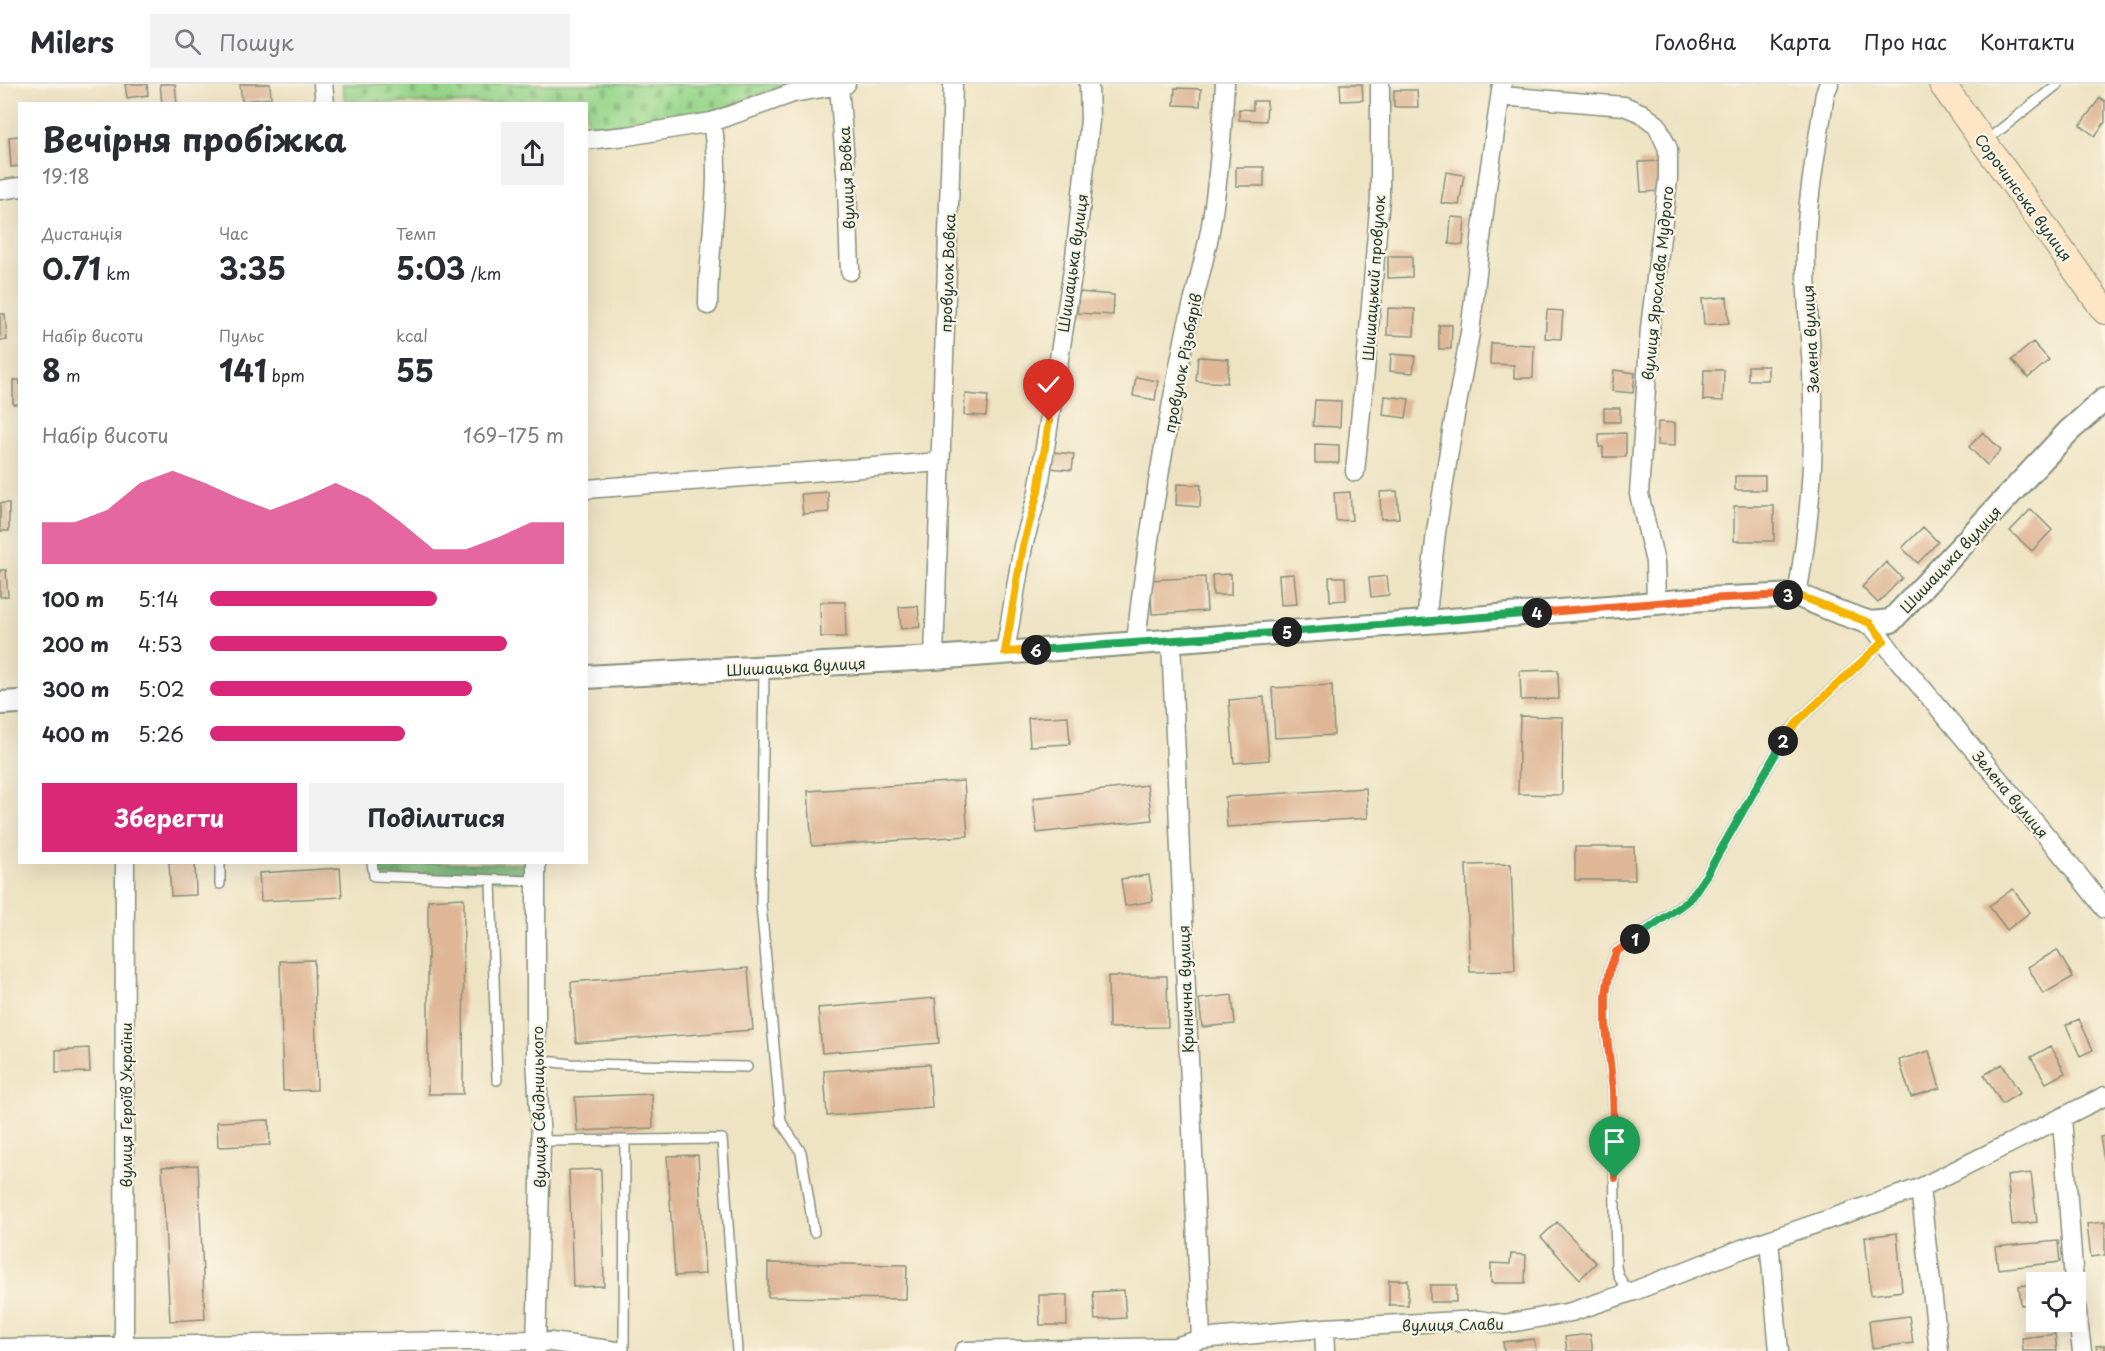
<!DOCTYPE html>
<html lang="uk">
<head>
<meta charset="utf-8">
<style>
  :root { --surface:#fff; --page:#f2f2f3; --text:#2b2b33; --muted:#7c7c81; --line:#e1e1e2; --accent:#db2777 }
  body { margin:0; font-family:"Playpen Sans",sans-serif; background:var(--page); color:var(--text); height:100vh; display:flex; flex-direction:column; font-size:22px; white-space:nowrap }
  * { box-sizing:border-box; margin:0 }
  p { font-size:20px; color:var(--muted) }
  .icon { flex:none; width:33px; height:33px; fill:none; stroke:currentColor; stroke-width:2; stroke-linecap:round; stroke-linejoin:round }
  .map { position:relative; flex:1; overflow:hidden }
  .side { position:absolute; left:18px; top:18px; width:570px; height:762px; display:flex; flex-direction:column; background:var(--surface); border-radius:0px; box-shadow:0 6px 24px #0002 }
  .side>* { flex:none }
  .buttons { position:absolute; left:2026px; top:1188px; display:grid; gap:12px }
  .buttons a { display:grid; place-items:center; width:60px; height:60px; border-radius:0px; background:var(--surface); box-shadow:0 6px 24px #0002; font-size:30px }
  .pin { position:absolute; display:grid; place-items:center; width:51px; height:51px; color:#fff; margin:-62px -26px; border-radius:50% 50% 50% 0; rotate:-45deg; box-shadow:0 0 6px #0007 }
  .pin .icon { rotate:45deg }
  .km { position:absolute; width:30px; height:30px; margin:-15px; border-radius:50%; background:#222; color:#fff; font-size:16px; line-height:30px; text-align:center }
  .round { display:grid; place-items:center; flex:none; width:63px; height:63px; border-radius:0px; background:var(--page) }
  .head { display:flex; align-items:center; justify-content:space-between; height:102px; padding:0 24px }
  h1 { font-size:33px; font-weight:700; line-height:45px }
  .stats { display:grid; grid-template-columns:repeat(3,1fr); gap:9px; height:102px; padding:6px 24px }
  .stats div { display:grid; align-content:center }
  .stats b { font-size:30px; font-weight:700 }
  .stats small { font-size:16px; font-weight:400 }
  .stats p { font-size:16px }
  .chart { height:168px; padding:12px 24px }
  .chart p { display:flex; justify-content:space-between }
  .chart svg { width:100%; height:108px; margin-top:6px; fill:var(--accent); opacity:.7 }
  .primary-button { display:flex; gap:12px; margin-top:auto; padding:12px 24px }
  .primary-button a { flex:1; height:69px; border-radius:0px; background:var(--accent); color:#fff; font-size:24px; font-weight:700; line-height:69px; text-align:center }
  .primary-button a+a { background:var(--page); color:var(--text) }
  ul { padding:0 24px; list-style:none; font-size:20px }
  li { display:grid; grid-template-columns:96px 72px 1fr; align-items:center; height:45px }
  li i { height:15px; border-radius:8px; background:var(--accent) }
  header { display:flex; align-items:center; gap:36px; box-sizing:border-box; height:84px; padding:0 30px; background:var(--surface); border-bottom:2px solid var(--line) }
  header strong { font-size:28px }
  nav { display:flex; gap:33px; margin-inline-start:auto; font-size:21px }
  .search { width:420px; height:54px; background:var(--page); display:flex; align-items:center; gap:15px; box-sizing:border-box; padding:0 21px; border-radius:0px; color:var(--muted); font-size:22px }
  .map>svg:first-child { display:block }
</style>
</head>
<body>
<header>
<strong>Milers</strong>
<div class="search"><svg class="icon" aria-label="search" viewBox="0 0 24 24"><circle cx="10" cy="10" r="6"/><path d="M15 15l6 6"/></svg>Пошук</div>
<nav><a>Головна</a><a>Карта</a><a>Про нас</a><a>Контакти</a></nav>
</header>
<div class="map">
<svg width="2105" height="1267" viewBox="0 0 2105 1267">
  <defs>
    <pattern id="forest-crowns" width="20" height="18" patternUnits="userSpaceOnUse" patternTransform="scale(1.5)"><rect width="20" height="18" fill="#7ab878"/><path d="M2 6a3 3 0 1 1 6 0M12 15a3 3 0 1 1 6 0" fill="none" stroke="#639763"/></pattern>
    <pattern id="cemetery-stones" width="16" height="16" patternUnits="userSpaceOnUse" patternTransform="scale(1.5)"><rect width="16" height="16" fill="#99d78c"/><path d="M2 7V4a2 2 0 0 1 4 0v3zM10 15v-3a2 2 0 0 1 4 0v3z" fill="#83b979"/></pattern>
  </defs>
  <rect width="100%" height="100%" fill="#fcf5e5"/>
  <filter id="ink" filterUnits="userSpaceOnUse"><feTurbulence type="fractalNoise" baseFrequency=".0167" numOctaves="2"/><feDisplacementMap in="SourceGraphic" scale="12" xChannelSelector="R" yChannelSelector="G"/><feConvolveMatrix kernelMatrix="1 2 1 2 8 2 1 2 1" color-interpolation-filters="sRGB"/></filter>
  <filter id="wash" filterUnits="userSpaceOnUse"><feTurbulence type="fractalNoise" baseFrequency=".008" numOctaves="4" result="noise"/><feDisplacementMap in="SourceGraphic" scale="24" xChannelSelector="R" yChannelSelector="G"/><feGaussianBlur stdDeviation="1.35" result="paint"/><feColorMatrix in="noise" values="0 0 0 0 0 0 0 0 0 0 0 0 0 0 0 0 0 1.4 0 .05"/><feComposite in="paint" operator="in"/></filter>
  <g filter="url(#wash)">
    <rect width="100%" height="100%" fill="#eee3c3"/>
    <path fill="url(#forest-crowns)" stroke="#4c7a56" stroke-width="1.5" d="M372 779H536V797L374 792Z"/>
    <path fill="url(#cemetery-stones)" stroke="#5c8a60" stroke-width="1.5" d="M342 0H785L714 28 625 41 587 44 586 20 346 19Z"/>
    <g id="blocks">
      <path fill="#dfb797" d="M125 0H147L148 11 127 14Z
        M160 0H175L177 20H162Z
        M240 0H270L271 14 242 17Z
        M1340 0H1362L1363 16 1341 17Z
        M1175 4 1201 5 1200 22 1174 21Z
        M1394 6H1417L1418 23H1394Z
        M2100 14 2105 17V38L2095 52 2080 41Z
        M1253 17H1267L1266 37 1239 36V25L1253 26Z
        M20 52V82L11 83 9 53Z
        M1662 77 1663 107 1641 108 1639 78Z
        M1236 83H1264V102H1236Z
        M1446 88 1464 91 1459 121 1441 119Z
        M1451 133 1465 134 1463 161 1449 160Z
        M1388 172H1412V193L1388 194Z
        M1079 208 1114 211 1113 231 1077 229Z
        M1727 213 1729 239 1704 241 1702 215Z
        M1388 224 1415 225 1414 252 1387 251Z
        M1547 226 1563 227 1561 255 1545 254Z
        M0 230H5L7 256H0Z
        M1439 241H1452L1451 265H1439Z
        M2033 258 2049 276 2028 294 2012 276Z
        M1491 259 1534 261 1533 294H1514V281L1490 280Z
        M1391 270 1415 272 1413 289 1390 287Z
        M1198 273 1229 275 1227 299 1196 297Z
        M1748 282H1768V296H1748Z
        M1614 286 1635 289 1633 309 1612 307Z
        M1704 286H1724L1723 317 1703 316Z
        M1136 293 1158 297 1155 316 1133 312Z
        M13 296H20V320H13Z
        M965 310 988 312 986 332 964 331Z
        M1385 312 1409 315 1406 334 1383 331Z
        M1315 316 1341 317 1340 343 1313 342Z
        M1604 324H1620V338H1604Z
        M1658 338 1675 339V362L1657 361Z
        M1983 348 2001 366 1987 381 1969 363Z
        M1626 349V373H1603V363H1599V350Z
        M1315 360 1339 361V379H1315Z
        M1051 368 1074 370 1072 386 1049 384Z
        M1735 392H1765V406H1735Z
        M1177 400 1201 401 1200 423 1176 421Z
        M1397 407 1399 434 1381 435 1380 408Z
        M828 408 829 428 803 430 801 410Z
        M1350 408 1352 436 1336 437 1334 409Z
        M0 419H9V447H0Z
        M1734 422H1774V457H1734Z
        M2031 425 2052 446 2032 467 2010 447Z
        M1923 443 1938 458 1918 479 1902 464Z
        M1886 478 1902 494 1878 519 1862 503Z
        M0 486H6L8 512 0 513Z
        M1231 490V511H1213L1212 491Z
        M1294 490 1297 520 1281 521 1279 491Z
        M1387 492 1389 511 1371 513 1369 494Z
        M1205 493 1207 527 1152 530 1150 496Z
        M1329 493H1345L1346 516 1330 517Z
        M820 518H845L846 553H821Z
        M918 522 920 543 901 545 899 523Z
        M1558 586 1559 615 1521 616 1520 587Z
        M1332 601 1334 651 1275 654 1272 604Z
        M1264 613 1269 676 1234 679 1229 616Z
        M1068 632 1070 660 1030 662 1028 634Z
        M1520 632 1563 633 1562 711 1518 710Z
        M964 697 968 752 812 762 808 707Z
        M1147 701 1152 736 1037 749 1033 714Z
        M1366 704 1368 734 1227 743 1225 713Z
        M1575 763H1634L1635 796H1575Z
        M169 778H195L196 811 171 812Z
        M1511 780 1515 887 1470 888 1466 781Z
        M340 784 342 813 261 817 259 789Z
        M1149 791 1153 817 1125 822 1121 795Z
        M2013 805 2030 828 2007 846 1989 822Z
        M464 814 463 1010H428V816Z
        M2057 866 2073 893 2043 910 2028 883Z
        M314 876 317 1006 283 1007 280 877Z
        M748 884 753 946 576 959 571 898Z
        M1108 892H1167L1168 943 1109 944Z
        M1232 911 1235 940 1202 943 1199 915Z
        M935 914 939 959 822 969 818 924Z
        M2079 935 2093 966 2080 972 2066 941Z
        M2051 962 2065 989 2046 999 2031 973Z
        M89 964 90 988 56 989V966Z
        M1929 967 1940 1004 1911 1013 1899 976Z
        M929 980 932 1024 827 1032 824 987Z
        M2002 980 2020 1009 2002 1020 1984 991Z
        M652 1010 653 1044 577 1047 575 1013Z
        M269 1036 270 1061 218 1063 217 1038Z
        M2105 1052V1076H2104L2100 1053Z
        M698 1071 705 1190 675 1192 667 1072Z
        M198 1081 205 1235 170 1237 162 1083Z
        M601 1085 604 1202 573 1203 569 1086Z
        M2031 1089 2037 1138 2012 1141 2007 1092Z
        M1557 1138 1596 1179 1580 1195 1541 1153Z
        M2105 1138V1171L2091 1173 2087 1140Z
        M1897 1149 1902 1207 1871 1211 1865 1153Z
        M2058 1157 2060 1178 1998 1185 1995 1163Z
        M1511 1170 1526 1171 1525 1199H1491V1179L1510 1180Z
        M768 1179 907 1181 906 1215 768 1213Z
        M1389 1196H1408V1221H1389Z
        M2037 1200V1219L2021 1221 2019 1202Z
        M1430 1201H1456V1218H1430Z
        M1124 1206 1126 1234 1095 1236 1093 1208Z
        M1039 1211H1067V1241H1040Z
        M1909 1232 1913 1259 1872 1264 1869 1237Z
        M1590 1250 1593 1267H1567L1565 1253Z
        M2055 1250 2057 1267H2023L2022 1254Z
        M1534 1255 1536 1267H1504L1503 1258Z
        M2105 1261V1267H2097L2096 1262Z"/>
    </g>
  </g>
  <g filter="url(#ink)">
    <use href="#blocks" fill-opacity="0" stroke="#86907c" stroke-width="1.5"/>
    <g fill="none" stroke-linecap="round" stroke-linejoin="round">
      <g stroke="#86907c" stroke-width="12">
        <path id="service" d="M1986 57 2058 0
          M764 584 761 821 781 1038 801 1068 814 1148
          M220 778V800
          M372 778 374 792 536 797
          M491 796 497 996
          M536 976 571 980 747 983
          M541 1057 722 1055 737 1267
          M1629 1209 1619 1193 1616 1183 1613 1006 1606 943V910L1610 885 1616 868 1690 815 1707 790 1787 650 1799 636 1884 557
          M624 1267 625 1057"/>
      </g>
      <g stroke="#86907c" stroke-width="21">
        <path id="minor" d="M323 0 325 20
          M839 2 847 102 850 187
          M1501 12 1624 22 1641 29 1657 41 1668 65V95L1650 244 1639 410 1655 478 1656 519
          M586 56 627 52 712 38 793 9 846 0
          M0 106 20 103
          M708 221C708 160 723 98 712 38
          M1355 388 1369 246 1380 113V0
          M586 405 940 378
          M1797 511C1810 438 1816 363 1812 289 1810 240 1803 189 1807 139 1810 96 1819 52 1825 9L1829 0
          M1426 538 1436 448 1453 342 1470 249 1487 103 1502 0
          M1870 539 1895 572 2065 774 2105 825
          M1171 556 1201 1255
          M1136 558C1147 454 1165 350 1186 247 1194 212 1205 177 1211 141 1219 94 1222 47 1225 0
          M1005 568 1023 462 1038 408 1075 173 1090 36 1089 0
          M934 574 953 0
          M2062 1033 2074 1198
          M1920 1104 1939 1267
          M1769 1156 1779 1267
          M2076 1221 2082 1267
          M1324 1244 1325 1267
          M124 1263 125 778
          M0 1264 536 1256 617 1267
          M536 1267 541 1057 536 976V778
          M964 1267 1175 1263 1201 1255 1324 1244 1479 1236 1504 1240 1571 1228 1634 1207 1742 1165 1920 1104 2105 1012"/>
      </g>
      <g stroke="#86907c" stroke-width="26">
        <path id="tertiary" d="M586 593 934 574 1426 538 1704 515 1797 511 1833 526 1870 539 1891 537 2069 347 2105 315
          M0 619 20 618"/>
      </g>
      <g stroke="#86907c" stroke-width="28">
        <path id="secondary" d="M1942 0 2105 227"/>
      </g>
      <use href="#service" stroke="#fff" stroke-width="9"/>
      <use href="#minor" stroke="#fff" stroke-width="18"/>
      <use href="#tertiary" stroke="#fff" stroke-width="22"/>
      <use href="#secondary" stroke="#fee5c5" stroke-width="26"/>
    </g>
  </g>
  <g fill="none" stroke-linecap="round" stroke-linejoin="round" filter="url(#ink)">
    <g stroke="#fff" stroke-width="12">
      <path id="split-1" d="M1615 1094 1613 1006 1606 943V910L1610 885 1616 868 1635 855"/>
    </g>
    <g stroke="#fff" stroke-width="12">
      <path id="split-2" d="M1635 855 1690 815 1707 790 1783 657"/>
    </g>
    <g stroke="#fff" stroke-width="12">
      <path id="split-3" d="M1783 657 1799 636 1884 557 1870 539 1797 511H1788"/>
    </g>
    <g stroke="#fff" stroke-width="12">
      <path id="split-4" d="M1537 529 1704 515 1788 511"/>
    </g>
    <g stroke="#fff" stroke-width="12">
      <path id="split-5" d="M1287 548 1537 529"/>
    </g>
    <g stroke="#fff" stroke-width="12">
      <path id="split-6" d="M1036 566 1287 548"/>
    </g>
    <g stroke="#fff" stroke-width="12">
      <path id="split-7" d="M1036 566 1005 568 1023 462 1038 408 1049 337"/>
    </g>
    <use href="#split-1" stroke="#f0652b" stroke-width="8"/>
    <use href="#split-2" stroke="#22a559" stroke-width="8"/>
    <use href="#split-3" stroke="#f5b400" stroke-width="8"/>
    <use href="#split-4" stroke="#f0652b" stroke-width="8"/>
    <use href="#split-5" stroke="#22a559" stroke-width="8"/>
    <use href="#split-6" stroke="#22a559" stroke-width="8"/>
    <use href="#split-7" stroke="#f5b400" stroke-width="8"/>
  </g>
  <g text-anchor="middle" dominant-baseline="central" stroke-width="4.5" stroke-linejoin="round" paint-order="stroke">
    <g font-size="15" fill="#1f3d34" stroke="#fcf5e5">
      <text transform="translate(846 94) rotate(-93)">вулиця Вовка</text>
      <text transform="translate(2024 113) rotate(54)">Сорочинська вулиця</text>
      <text transform="translate(1072 179) rotate(-82)">Шишацька вулиця</text>
      <text transform="translate(947 189) rotate(-88)">провулок Вовка</text>
      <text transform="translate(1373 194) rotate(-86)">Шишацький провулок</text>
      <text transform="translate(1657 199) rotate(-84)">вулиця Ярослава Мудрого</text>
      <text transform="translate(1810 255) rotate(-93)">Зелена вулиця</text>
      <text transform="translate(1182 279) rotate(-79)">провулок Різьбярів</text>
      <text transform="translate(1950 475) rotate(-47)">Шишацька вулиця</text>
      <text transform="translate(796 582) rotate(-3)">Шишацька вулиця</text>
      <text transform="translate(2011 710) rotate(50)">Зелена вулиця</text>
      <text transform="translate(1185 905) rotate(-92)">Кринична вулиця</text>
      <text transform="translate(125 1021) rotate(-90)">вулиця Героїв України</text>
      <text transform="translate(538 1023) rotate(-91)">вулиця Свидницького</text>
      <text transform="translate(1453 1240) rotate(-1)">вулиця Слави</text>
    </g>
  </g>
</svg>
<div class="buttons">
<a><svg class="icon" aria-label="locate" viewBox="0 0 24 24"><circle cx="12" cy="12" r="6"/><path d="M12 2v4M12 18v4M2 12h4M18 12h4"/></svg></a>
</div>
<div class="pin" style="left:1615px;top:1094px;background:#1e9e55"><svg class="icon" aria-label="arrive" viewBox="0 0 24 24"><path d="M6 21V4h12l-3 4 3 4H6"/></svg></div>
<div class="pin" style="left:1049px;top:337px;background:#d93025"><svg class="icon" aria-label="check" viewBox="0 0 24 24"><path d="M5 12l5 5 9-10"/></svg></div>
<b class="km" style="left:1635px;top:855px">1</b>
<b class="km" style="left:1783px;top:657px">2</b>
<b class="km" style="left:1788px;top:511px">3</b>
<b class="km" style="left:1537px;top:529px">4</b>
<b class="km" style="left:1287px;top:548px">5</b>
<b class="km" style="left:1036px;top:566px">6</b>
<section class="side">
<div class="head"><div><h1>Вечірня пробіжка</h1><p>19:18</p></div><a class="round"><svg class="icon" aria-label="share" viewBox="0 0 24 24"><path d="M12 15V3M7 8l5-5 5 5M5 13v7h14v-7"/></svg></a></div>
<div class="stats">
<div><p>Дистанція</p><b>0.71<small> km</small></b></div>
<div><p>Час</p><b>3:35</b></div>
<div><p>Темп</p><b>5:03<small> /km</small></b></div>
</div>
<div class="stats">
<div><p>Набір висоти</p><b>8<small> m</small></b></div>
<div><p>Пульс</p><b>141<small> bpm</small></b></div>
<div><p>kcal</p><b>55</b></div>
</div>
<div class="chart"><p><span>Набір висоти</span>169–175 m</p>
<svg viewBox="0 0 160 44" preserveAspectRatio="none"><path d="M0 44V27L10 27L20 22L30 11L40 6L50 11L60 17L70 22L80 17L90 11L100 17L110 27L120 38L130 38L140 33L150 27L160 27V44z"/></svg>
</div>
<ul>
<li><b>100 m</b>5:14<i style="width:64%"></i></li>
<li><b>200 m</b>4:53<i style="width:84%"></i></li>
<li><b>300 m</b>5:02<i style="width:74%"></i></li>
<li><b>400 m</b>5:26<i style="width:55%"></i></li>
</ul>
<div class="primary-button"><a>Зберегти</a><a>Поділитися</a></div>
</section>
</div>
</body>
</html>
